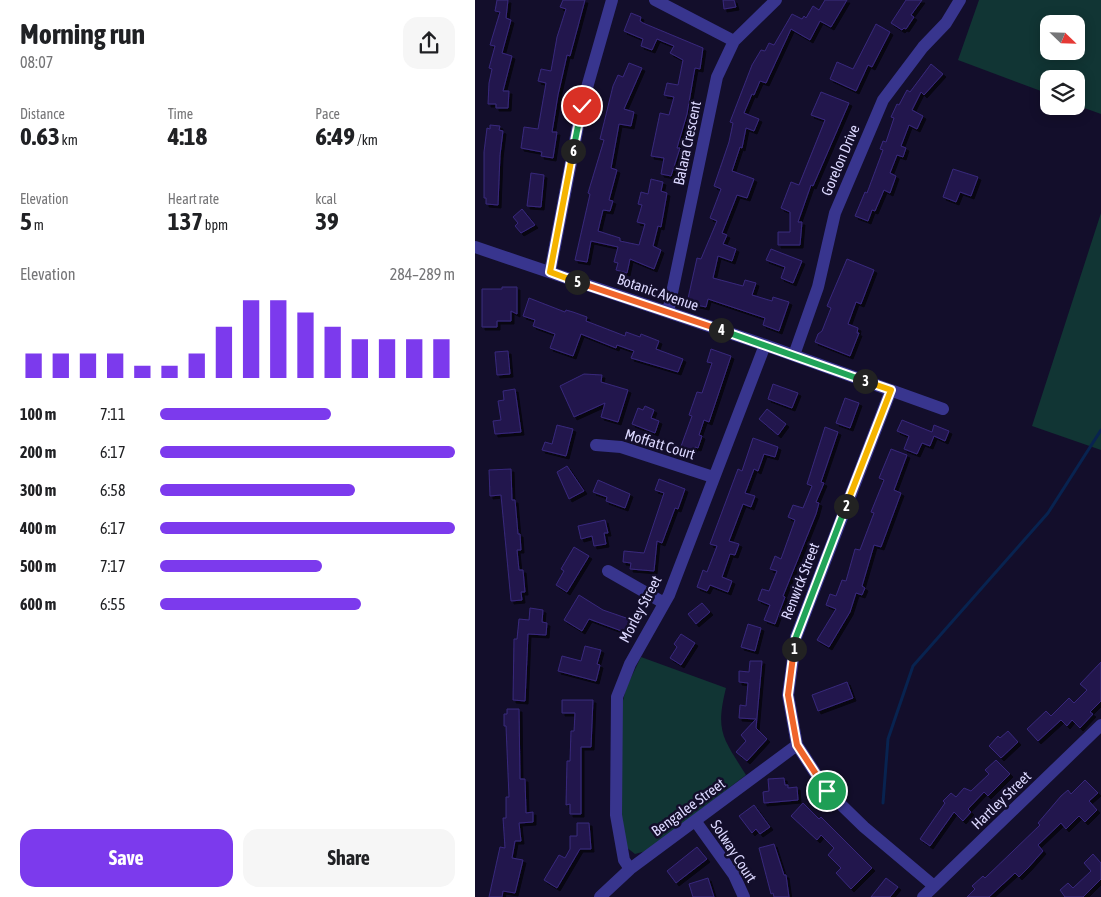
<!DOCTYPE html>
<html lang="en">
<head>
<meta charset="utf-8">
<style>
  :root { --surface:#fff; --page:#f6f6f6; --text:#202124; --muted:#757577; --accent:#7c3aed }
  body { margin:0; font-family:"Asap Condensed",sans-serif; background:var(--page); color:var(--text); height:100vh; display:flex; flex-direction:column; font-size:19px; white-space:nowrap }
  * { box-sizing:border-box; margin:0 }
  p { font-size:16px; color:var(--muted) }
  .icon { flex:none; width:28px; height:28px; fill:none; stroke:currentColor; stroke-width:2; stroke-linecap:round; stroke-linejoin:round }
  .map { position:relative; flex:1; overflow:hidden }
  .panel { display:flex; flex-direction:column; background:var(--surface); width:475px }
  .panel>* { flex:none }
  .needle { width:32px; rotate:113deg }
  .tools { position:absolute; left:565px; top:15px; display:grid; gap:10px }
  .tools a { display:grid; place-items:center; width:45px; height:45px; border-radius:10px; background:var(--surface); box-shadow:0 2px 12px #0003; font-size:25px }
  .pin { position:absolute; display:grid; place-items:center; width:42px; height:42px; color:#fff; margin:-21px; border:2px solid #fff; border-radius:50%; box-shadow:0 1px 5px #0007 }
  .km { position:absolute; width:25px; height:25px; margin:-12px; border-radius:50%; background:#222; color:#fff; font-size:14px; line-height:25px; text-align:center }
  .round { display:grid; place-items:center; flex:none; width:52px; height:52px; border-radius:15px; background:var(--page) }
  .head { display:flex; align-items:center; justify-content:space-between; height:85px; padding:0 20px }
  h1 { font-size:28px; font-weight:700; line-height:38px }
  .figures { display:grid; grid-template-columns:repeat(3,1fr); gap:8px; height:85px; padding:5px 20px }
  .figures div { display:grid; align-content:center }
  .figures b { font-size:25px; font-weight:700 }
  .figures small { font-size:14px; font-weight:400 }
  .figures p { font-size:14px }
  .chart { height:140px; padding:10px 20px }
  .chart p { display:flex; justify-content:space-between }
  .chart svg { width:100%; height:90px; margin-top:5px; stroke:var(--accent); stroke-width:6 }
  .cta { display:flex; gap:10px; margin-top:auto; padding:10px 20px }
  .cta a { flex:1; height:58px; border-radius:15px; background:var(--accent); color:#fff; font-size:20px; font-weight:700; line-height:58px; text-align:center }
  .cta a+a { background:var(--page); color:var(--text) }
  ul { padding:0 20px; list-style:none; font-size:16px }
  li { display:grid; grid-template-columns:80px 60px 1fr; align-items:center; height:38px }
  li i { height:12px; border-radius:6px; background:var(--accent) }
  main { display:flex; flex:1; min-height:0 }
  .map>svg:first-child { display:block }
</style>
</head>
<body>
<main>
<section class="panel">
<div class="head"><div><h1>Morning run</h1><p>08:07</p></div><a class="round"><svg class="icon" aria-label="share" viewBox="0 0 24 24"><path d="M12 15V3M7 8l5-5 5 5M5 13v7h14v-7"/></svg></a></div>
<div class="figures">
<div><p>Distance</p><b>0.63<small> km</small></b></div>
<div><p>Time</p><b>4:18</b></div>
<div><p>Pace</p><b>6:49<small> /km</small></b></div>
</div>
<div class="figures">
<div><p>Elevation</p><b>5<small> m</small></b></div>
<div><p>Heart rate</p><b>137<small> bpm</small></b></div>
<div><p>kcal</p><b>39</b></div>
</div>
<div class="chart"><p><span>Elevation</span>284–289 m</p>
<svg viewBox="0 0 160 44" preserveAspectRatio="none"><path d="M5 44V32M15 44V32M25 44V32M35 44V32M45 44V38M55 44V38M65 44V32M75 44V19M85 44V6M95 44V6M105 44V12M115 44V19M125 44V25M135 44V25M145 44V25M155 44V25"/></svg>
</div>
<ul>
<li><b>100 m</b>7:11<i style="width:58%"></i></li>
<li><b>200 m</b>6:17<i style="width:100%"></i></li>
<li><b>300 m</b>6:58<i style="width:66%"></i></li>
<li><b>400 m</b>6:17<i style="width:100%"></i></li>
<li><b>500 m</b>7:17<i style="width:55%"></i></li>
<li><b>600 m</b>6:55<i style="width:68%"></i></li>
</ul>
<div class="cta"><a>Save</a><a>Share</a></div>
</section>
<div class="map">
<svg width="626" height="897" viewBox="0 0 626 897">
  <defs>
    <filter id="shadow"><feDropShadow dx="3" dy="3" stdDeviation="0" flood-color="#0009"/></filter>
  </defs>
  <rect width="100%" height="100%" fill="#130e2b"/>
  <path fill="#113534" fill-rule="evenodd" d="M504 0H626V114L601 105V79H574V94L483 60ZM574 24H601V51H574Z
    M626 213V450L557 426Z
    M166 657 251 688C240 732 248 738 271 775L171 851 160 854 151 847 146 810 147 705 151 688Z"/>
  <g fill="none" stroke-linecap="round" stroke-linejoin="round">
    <path stroke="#082350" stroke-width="3" d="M408 803 413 739 438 666 573 513 626 430"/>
  </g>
  <path fill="#23184e" stroke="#38287c" filter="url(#shadow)" d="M22 0H33L31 18 36 20 27 53 37 56 28 91H34L33 108H21V104H13L14 83 17 69 14 68 20 46 15 45 25 12 20 11Z
    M88 0H110L95 56 92 55 83 95 77 132H82L78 158 66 156 67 152 46 148 49 127 63 129 71 83 63 81 66 69 76 71 82 37 91 9 85 7Z
    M248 0H259L261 7 249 9Z
    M350 0H372L356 27 345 21 335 40 316 29 291 83 285 81 279 95 277 94 269 113 284 119 279 131 271 128 267 148 265 147 257 171 279 179 272 198 262 195 247 233 252 235 248 244 261 249 257 261 243 256 238 278 268 286 270 280 281 283 277 295 297 301 298 297 314 302 304 331 288 325 290 318 233 299 231 307 212 303 222 258 226 259 242 221 235 218 246 189 239 186 254 142 258 123 255 122 277 65 286 50 290 51 294 43 299 45 317 14 327 19 329 16 331 18 338 6 344 10Z
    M431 0H447L436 15 439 17 431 29 429 28 427 30 416 23Z
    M156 13 166 17 165 21 168 23 228 48 225 69 220 68 219 73 212 114 202 148H205L196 176 186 174 189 158 176 156 185 113 194 115 199 97 189 95 192 83 203 85 208 60 195 53 199 46 182 39 177 50 166 46 168 39 149 31Z
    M401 24 415 32 397 67 393 65 381 91 355 79 362 62 378 69Z
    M154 63 167 68 149 109 159 112 156 126 144 124 136 168 142 170 134 200 138 201 135 211 128 210 123 231 145 238V241L164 245 170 224 162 222 167 205 163 204 166 192 173 194 176 179 188 182 186 191 192 193 186 227 183 226 178 246 186 250 179 269 155 259 152 273 141 270 143 263 139 262 143 247 116 241 112 262 100 260 115 194 113 193 129 140 125 139 138 86 143 75 148 77Z
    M456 64 468 74 449 95 446 92 437 110 448 116 442 129 434 125 426 146 431 148 428 157 422 155 415 173 421 176 415 193 409 190 400 211 397 210 393 221 380 216 390 192 392 193 408 150 405 149 408 141 411 142 419 118 416 117 422 104 424 105 432 90 435 92Z
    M346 92 374 103 338 186 336 185 323 222H327L325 245H303V232H315V212L306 208 316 182 324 185 350 120 336 115Z
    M15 125 25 126 24 130 28 131 25 155 23 205 11 204V198H9V152L12 128 15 129Z
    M478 169 503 177 496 196 485 192 481 202 468 197Z
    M56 173 69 175 66 207 52 206Z
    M47 209 60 225 46 233 40 226 43 223 38 217Z
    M296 249 327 261 318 283 306 278 310 267 291 260Z
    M372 259 399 270 386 304 381 302 373 324 383 328 382 333H384L375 356 340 342 343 334 347 331 356 308 352 306Z
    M27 287H42V314L36 311V321H22V327H7V289H27Z
    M54 298 90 312 91 310 98 312 112 317 111 321 150 336 151 332 165 337 166 334 184 341 181 349 208 359 203 372 156 358 159 351 142 345 141 348 106 334 98 356 75 348 80 334 58 326 60 320 48 316Z
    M236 349 256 356 234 422 229 420 224 435 227 436 223 448 220 447 217 453 205 449 217 416 214 415 222 392 227 393 237 363 232 362Z
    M33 351 35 374 22 375 20 352Z
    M109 374 127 375 126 382 153 390 143 422 126 417 130 403 99 417 85 386Z
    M298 384 323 393 317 408 293 399Z
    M40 389 46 432 20 434 18 421 26 420 23 401 29 400 28 391Z
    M370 398 384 403 375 428 361 423Z
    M170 406 179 410 176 418 184 421 180 433 157 424 163 408 168 410Z
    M292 409 311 424 303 435 284 419Z
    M427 420 457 432 459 425 474 431 470 441 459 436 455 446 447 443 442 454 429 449 434 436 422 431Z
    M82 425 98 429 91 456 67 450 70 442 77 444Z
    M350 427 363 432 346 482 349 483 341 502 344 503 341 514 308 596 310 597 300 624 289 620 295 605 283 600 287 589 294 591 302 571 295 569 300 556 306 559 320 520 313 517 318 505 328 508 337 486 332 484Z
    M278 438 303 447 300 457 289 454 283 471 279 469 270 493 280 496 276 507 268 504 254 541 264 544 260 555 255 554 247 577 257 581 253 592 235 585 232 591 222 587 228 570 232 572 242 546 235 544 263 469 267 471Z
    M416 449 432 455 419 490 426 493 406 547 399 545 387 586 390 588 387 595 381 593 375 612 354 647 342 640 361 609 351 605 355 594 361 596 367 580 371 581 380 549 385 550 399 513 396 512 409 480 404 478Z
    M92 466 109 491 94 499 82 472Z
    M36 469 37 500H40L43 534H45L46 550H42L44 570H48L50 592H46L47 600 36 601 26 495 15 496 14 470Z
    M184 479 210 489 203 509 200 508 187 543 182 541 179 571 155 569 156 563 148 562 149 551 169 553 189 493 180 490Z
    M123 480 155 494 150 508 131 501 132 497 118 492Z
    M130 520 133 533H129L131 544 119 546 117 536 106 539 103 526Z
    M99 547 114 556 92 592 81 585 89 571 86 569Z
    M104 595 128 610 157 620 152 633 114 619 107 631 89 620Z
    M227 603 235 612 221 624 213 614Z
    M55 608 68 610 67 622 72 623 71 635 53 634 50 701 38 700 39 639H42L44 619 54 620Z
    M273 624 286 628 280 651 266 647Z
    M206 634 220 643 206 665 195 658 202 647 199 644Z
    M110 646 126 650 122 664 125 665 121 681 83 671 87 656 106 661Z
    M275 661H287L281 728 292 739 272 761 261 752 271 741 266 735 281 719 264 718 265 705 271 706 273 683 264 682V671L274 672Z
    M626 662V701L615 712 618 714 605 728 597 720 592 726 586 720 563 741 552 729 571 711 576 716 594 698 599 703 612 690 605 684Z
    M372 682 378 698 343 711 337 695Z
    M87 700H118L116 747H106V814H95V804L91 805 92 761H95L96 731H99L100 713H87Z
    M32 709H44L45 779H50L51 813 58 812V822L44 823 46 841H40L37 858 48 860 40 893 28 891 27 897H14L25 847 30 848 28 818H31V797H34L31 726H29V714H32Z
    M533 731 543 742 526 758 514 746 523 736 525 738Z
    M521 760 535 774 513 796 509 792 493 809 496 812 488 821 479 812 455 846 445 839 470 803 468 801 476 793 481 797 489 788 496 791 514 774 510 770Z
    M309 778 310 785H313V788L322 787 323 800 289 803 288 792 294 791 293 779Z
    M610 780 623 793 614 801 622 810 610 822 604 816 591 829 586 823 563 845 568 851 553 868 544 877 540 873 514 897H492L500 889 497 886 508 876 510 878 565 825 563 823 586 796 593 790 596 794Z
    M328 803 344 819 346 817 397 868 376 889 361 873 366 868 353 855 359 848 346 835 342 840 316 816Z
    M279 805 295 827 285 834 281 829 277 833 264 816Z
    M102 823H114L116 849H105L82 888 69 880 84 855 90 858 95 849V836H102Z
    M299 844 309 875H311L314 897H299L298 893 296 894 284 848Z
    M222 847 232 859 201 883 192 871Z
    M618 854 626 863V879L608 897H590L585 890 593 883 598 888 616 871 609 863Z
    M233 878 239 897H218L214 884Z
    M411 878 423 887 415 897H396Z"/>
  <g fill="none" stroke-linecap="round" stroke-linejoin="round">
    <path stroke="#38358e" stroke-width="12" d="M180 0 259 41
      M0 247 290 345 468 409
      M75 272 107 105 137 0
      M193 312 242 77 259 41 301 0
      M319 355 343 287 360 213 408 100 448 47 471 23 485 0
      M416 390 321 637 313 695 322 745 352 791 389 827 459 886
      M121 445 146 447 238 477
      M133 571 189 603
      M221 822 259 875 269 897
      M155 869 149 860 141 815 142 697 155 664 194 595 290 345
      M125 897 155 869 322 745
      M448 897 626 725"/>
  </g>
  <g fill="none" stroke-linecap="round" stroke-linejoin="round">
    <g stroke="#fff" stroke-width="10">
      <path id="split-1" d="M319 649 313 695 322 745 352 791"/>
    </g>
    <g stroke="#fff" stroke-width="10">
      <path id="split-2" d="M319 649 321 637 371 506"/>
    </g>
    <g stroke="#fff" stroke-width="10">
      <path id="split-3" d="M371 506 416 390 390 381"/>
    </g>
    <g stroke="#fff" stroke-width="10">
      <path id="split-4" d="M246 330 390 381"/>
    </g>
    <g stroke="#fff" stroke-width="10">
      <path id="split-5" d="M102 282 246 330"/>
    </g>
    <g stroke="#fff" stroke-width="10">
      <path id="split-6" d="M98 151 75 272 102 282"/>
    </g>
    <g stroke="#fff" stroke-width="10">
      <path id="split-7" d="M98 151 107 106"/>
    </g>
    <use href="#split-1" stroke="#f0652b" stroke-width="6"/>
    <use href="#split-2" stroke="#22a559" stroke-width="6"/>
    <use href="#split-3" stroke="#f5b400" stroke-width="6"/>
    <use href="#split-4" stroke="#22a559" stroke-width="6"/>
    <use href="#split-5" stroke="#f0652b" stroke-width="6"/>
    <use href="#split-6" stroke="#f5b400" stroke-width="6"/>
    <use href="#split-7" stroke="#22a559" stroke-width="6"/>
  </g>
  <g text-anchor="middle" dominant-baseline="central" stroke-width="5" stroke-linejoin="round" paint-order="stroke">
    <g font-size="15" fill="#dcd8ff" stroke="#130e2b">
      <text transform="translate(212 143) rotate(-78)">Balara Crescent</text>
      <text transform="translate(365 160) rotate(-67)">Gorelon Drive</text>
      <text transform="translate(183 292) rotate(19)">Botanic Avenue</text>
      <text transform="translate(185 444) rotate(17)">Moffatt Court</text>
      <text transform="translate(325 581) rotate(-69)">Renwick Street</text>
      <text transform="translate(165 609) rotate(-62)">Morley Street</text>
      <text transform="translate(526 800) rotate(-44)">Hartley Street</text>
      <text transform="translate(213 807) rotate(-36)">Bengalee Street</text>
      <text transform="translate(259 851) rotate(57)">Solway Court</text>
    </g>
  </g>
</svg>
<div class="tools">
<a><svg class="needle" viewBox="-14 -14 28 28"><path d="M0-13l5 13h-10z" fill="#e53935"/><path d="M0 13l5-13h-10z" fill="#757577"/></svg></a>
<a><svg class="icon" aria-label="layers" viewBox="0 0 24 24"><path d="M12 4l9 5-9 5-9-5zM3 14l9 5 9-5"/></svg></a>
</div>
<div class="pin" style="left:352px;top:791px;background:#1e9e55"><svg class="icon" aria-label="arrive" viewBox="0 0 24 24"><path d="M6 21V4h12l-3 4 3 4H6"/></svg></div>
<div class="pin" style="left:107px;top:106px;background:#d93025"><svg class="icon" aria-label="check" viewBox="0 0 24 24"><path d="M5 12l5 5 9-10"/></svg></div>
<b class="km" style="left:319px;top:649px">1</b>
<b class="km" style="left:371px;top:506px">2</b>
<b class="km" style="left:390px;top:381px">3</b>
<b class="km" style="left:246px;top:330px">4</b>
<b class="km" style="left:102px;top:282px">5</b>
<b class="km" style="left:98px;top:151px">6</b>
</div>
</main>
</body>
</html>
